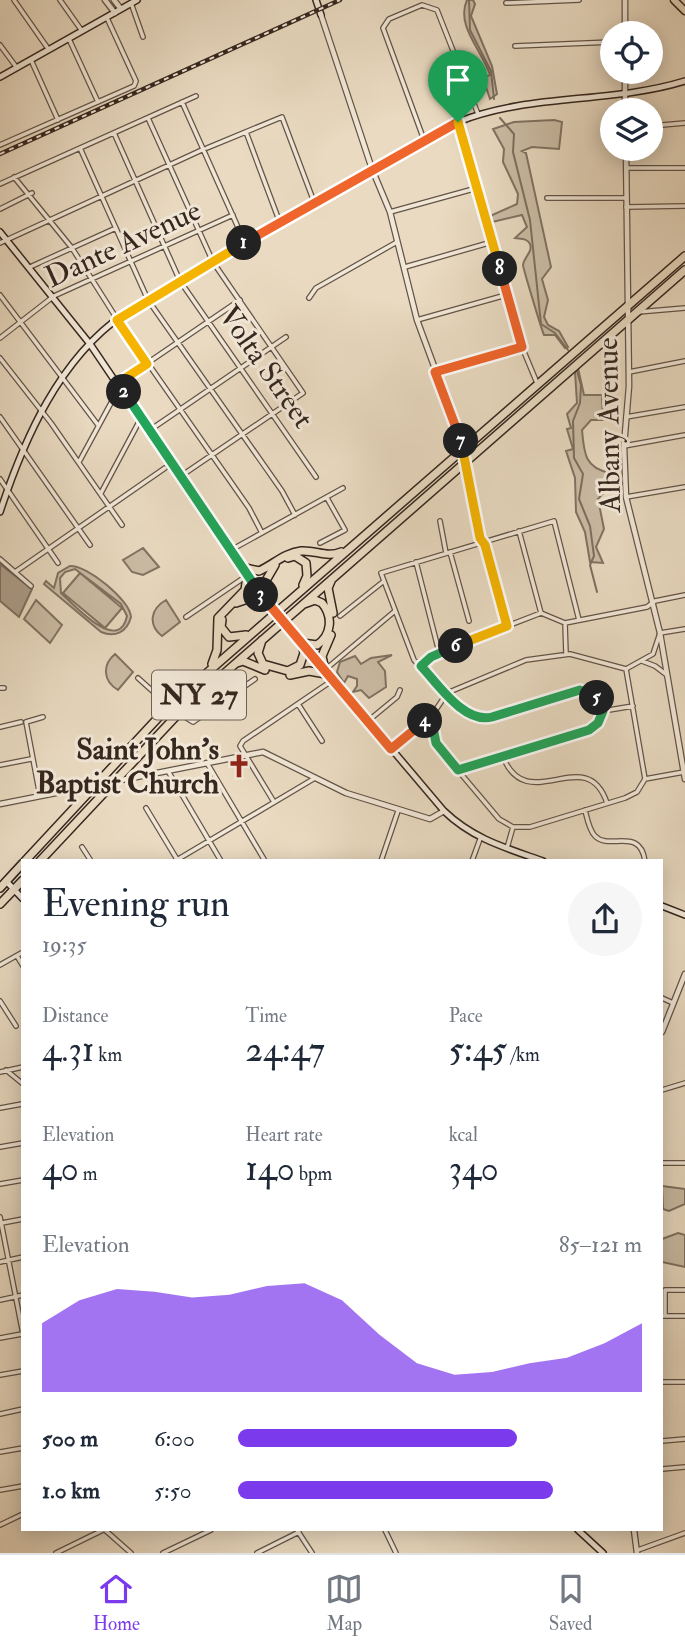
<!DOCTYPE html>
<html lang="en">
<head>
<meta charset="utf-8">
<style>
  :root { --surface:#fff; --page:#f6f6f7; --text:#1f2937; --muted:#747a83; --line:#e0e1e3; --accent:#7c3aed }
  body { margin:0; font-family:"IM FELL Double Pica",serif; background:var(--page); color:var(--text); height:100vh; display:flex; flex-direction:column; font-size:26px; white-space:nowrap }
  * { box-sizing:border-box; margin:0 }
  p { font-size:23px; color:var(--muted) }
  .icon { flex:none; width:38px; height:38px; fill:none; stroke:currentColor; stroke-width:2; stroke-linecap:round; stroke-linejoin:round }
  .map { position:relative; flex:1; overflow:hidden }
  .drawer { position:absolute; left:21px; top:859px; width:642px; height:672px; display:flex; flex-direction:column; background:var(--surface); border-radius:0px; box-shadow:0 4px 18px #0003 }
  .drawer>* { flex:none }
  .fabs { position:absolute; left:600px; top:21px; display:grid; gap:14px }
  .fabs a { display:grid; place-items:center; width:63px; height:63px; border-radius:50%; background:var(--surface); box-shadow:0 4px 18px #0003; font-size:35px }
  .pin { position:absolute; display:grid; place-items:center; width:60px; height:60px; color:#fff; margin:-72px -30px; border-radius:50% 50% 50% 0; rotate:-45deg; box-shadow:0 0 7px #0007 }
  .pin .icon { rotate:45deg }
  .km { position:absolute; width:35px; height:35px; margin:-18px; border-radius:50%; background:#222; color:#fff; font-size:19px; line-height:35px; text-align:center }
  .round { display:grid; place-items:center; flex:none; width:74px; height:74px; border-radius:37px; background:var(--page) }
  .headline { display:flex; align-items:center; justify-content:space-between; height:119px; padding:0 21px }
  h1 { font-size:38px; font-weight:600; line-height:52px }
  .stats { display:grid; grid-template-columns:repeat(3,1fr); gap:10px; height:119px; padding:7px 21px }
  .stats div { display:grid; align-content:center }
  .stats b { font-size:35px; font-weight:600 }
  .stats small { font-size:19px; font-weight:400 }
  .stats p { font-size:19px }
  .chart { height:196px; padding:14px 21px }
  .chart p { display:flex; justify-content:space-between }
  .chart svg { width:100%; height:126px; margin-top:7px; fill:var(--accent); opacity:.7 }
  ul { padding:0 21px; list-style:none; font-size:23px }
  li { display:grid; grid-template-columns:112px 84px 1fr; align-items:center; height:52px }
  li i { height:18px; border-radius:9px; background:var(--accent) }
  .menu { display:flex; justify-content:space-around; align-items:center; height:98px; border-top:2px solid var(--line); background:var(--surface); font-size:19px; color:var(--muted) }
  .menu a { display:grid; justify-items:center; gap:4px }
  .menu .on { color:var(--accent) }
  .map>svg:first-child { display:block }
</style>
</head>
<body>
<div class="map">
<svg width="685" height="1553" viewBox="0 0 685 1553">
  <rect width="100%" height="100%" fill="#e9dac1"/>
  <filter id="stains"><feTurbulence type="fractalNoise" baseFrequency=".00286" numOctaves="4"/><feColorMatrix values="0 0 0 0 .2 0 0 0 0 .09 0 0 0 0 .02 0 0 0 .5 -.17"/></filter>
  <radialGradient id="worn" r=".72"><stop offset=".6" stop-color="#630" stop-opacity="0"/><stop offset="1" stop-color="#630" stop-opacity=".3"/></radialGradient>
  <path fill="#cbbca5" stroke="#807262" stroke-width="2" fill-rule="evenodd" d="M467 0H473L475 4 471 16 492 66 497 94 490 99 483 78 490 75C484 53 455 26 467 0Z
    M554 120 562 122 559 149 532 147 522 151 526 153 551 267 542 279 548 300 544 317 548 325 559 331 568 347 565 348 555 335H544C542 331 523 268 523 265 524 257 533 252 530 244 527 238 521 239 515 238L527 227 522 215 492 222 490 216 517 204 518 194 503 162 504 149 493 129 514 122Z
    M578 368 584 395H602L603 420H591L582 430C584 454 585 468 610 473L606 490 598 499 604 529 596 547 603 563 590 562 585 532 576 512 575 478 566 451 573 449 567 429 571 428 567 414 577 403 575 372Z
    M143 548 159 567 143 575 132 572 123 560Z
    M70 566C87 565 130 600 131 617 127 632 115 638 101 632L44 584 46 581 54 588 58 573ZM75 569 121 604 127 616C119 655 74 605 61 593L60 578 65 572Z
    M80 573 122 608 105 628 63 593Z
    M36 600 62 625 50 643 24 619Z
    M166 600 180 622 162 636C148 625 150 609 166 600Z
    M115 654 133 672 118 690C103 681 102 665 115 654Z
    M392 655 378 662 385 671 386 687 369 698 361 690 353 692 357 686V679L348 676 344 683 337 672 340 662 355 656 361 664 371 658Z
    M662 1186 685 1189V1204L669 1211 663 1209Z
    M678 1233 685 1235V1267L662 1262V1239Z"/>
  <path fill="#ac9d8a" stroke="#7d6e5f" stroke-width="2" d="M0 564 32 589 19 617 0 601Z"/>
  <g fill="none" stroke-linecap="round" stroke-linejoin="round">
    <path stroke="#7d6e5f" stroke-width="2" d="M469 0 470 30 491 71 494 99
      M500 118 514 134 513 152 530 220 541 324 555 333 568 350
      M577 371 581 385 580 403 573 421 574 458 583 474 579 499 590 526 594 556 590 565 597 592"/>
    <g stroke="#635448" stroke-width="6">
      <path id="minor" d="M14 0 49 50
        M60 0 82 31
        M131 3 143 37
        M506 3 579 0
        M69 39 98 102
        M0 45 17 68
        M515 46 612 42
        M31 60 58 120
        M182 102 245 243
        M148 118 213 262 303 393 181 476
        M458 122 522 347 537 383
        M651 126 685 123
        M246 132 280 223
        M114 133 180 281 316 477
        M424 140 383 28 389 19 422 5 437 10 478 114
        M0 145 134 86 136 81 107 18
        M80 148 148 300 282 491 295 515
        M207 148 282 117 314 202
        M626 168H685
        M14 177 72 248 117 319 249 508 262 533
        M0 184 196 96
        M547 198H626
        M626 207 685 206
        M0 209 32 193
        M390 212 477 188
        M0 243 204 149
        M30 267 116 228
        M405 267 492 242
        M0 295 98 425
        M309 298 316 288 397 242
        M638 312 685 308
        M417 320 506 295
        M0 338 54 296 233 215
        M0 358 51 423 122 525
        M435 372 521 348
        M629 372 685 361
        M0 417 90 545
        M626 417 685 407
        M150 430 286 337
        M624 446 685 435
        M79 462 124 379 240 300
        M466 463 480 538 485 545 507 626
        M0 479 58 563
        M101 493 140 420
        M626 497 685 487
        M440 521 446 553
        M519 531 541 613
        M320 543 345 530 327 498
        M231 550 343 488
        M450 552 469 621
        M0 559 31 586
        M416 562 439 652
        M15 572 165 468
        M340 616 384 581
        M186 617 245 577
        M579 620 554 521 381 573 414 660 471 716 484 719 580 690 596 697 603 711
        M565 623 566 654
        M642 661 655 666 667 675
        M421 666 440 652 541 613 565 623 647 607 655 601 685 595
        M326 669 395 611
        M626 669 645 779
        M138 678 168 705
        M0 688H4
        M298 704 322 741
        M180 714 193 722 255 679
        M431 717 433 736 440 749 499 819 513 827H530L625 798 637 792 645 779 684 772
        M368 721 397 697 400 690
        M0 727 21 722
        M391 749 431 717 447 693 526 660 570 654 626 669 653 654 660 633 685 629
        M503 757C528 818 586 741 607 803
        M207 763 265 861
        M0 765 31 759
        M458 770 589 730 598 723 603 711 633 706
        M168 771 221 861
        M40 796 26 722 43 717
        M274 802 240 746 243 741 333 680
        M146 808 178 861
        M585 810C587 818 589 830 595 836 609 851 640 826 645 861
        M82 847 91 861
        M507 848 513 827
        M175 861 315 778
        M381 861 398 811
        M472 861 480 839
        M17 956 23 966
        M0 965 23 952
        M662 998 673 1003
        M0 1001 16 1026
        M6 1070 23 1084
        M0 1072 23 1067
        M662 1090 685 1083
        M0 1108 22 1104
        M0 1147 23 1143
        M662 1163H685
        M0 1184 23 1180
        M0 1217 23 1334
        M2 1223 23 1219
        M0 1262 23 1257
        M0 1300 23 1295
        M662 1316H685
        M665 1316V1290H685
        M0 1338 22 1334
        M0 1375 23 1371
        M662 1382H685
        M0 1414 23 1409
        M662 1441 685 1439
        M0 1452 23 1448
        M662 1469 685 1467
        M0 1490 23 1486
        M0 1525 23 1514
        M105 1530 131 1553
        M297 1530 312 1553
        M385 1530 396 1553
        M638 1550 685 1533
        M56 1553 103 1530
        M163 1553 211 1530
        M257 1553 299 1532"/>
    </g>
    <g stroke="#635448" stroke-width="7">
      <path id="tertiary" d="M105 0 115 13
        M114 0 121 9
        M321 15 372 169 390 212 417 320 458 431 465 461
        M625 33V0
        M625 72V110
        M626 149 629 386 624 446 626 497 660 633 685 779
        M0 804 263 752 346 793 430 819 444 811
        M662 1032 685 974
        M634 1530 637 1553"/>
    </g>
    <g stroke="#36271f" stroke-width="8">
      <path id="secondary" d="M316 0 321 15
        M0 77 137 0
        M0 232 90 344 247 576 272 608
        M0 512C24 439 59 359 124 314L458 122C531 93 610 104 685 81
        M296 636 444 811C473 839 506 848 543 861
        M6 881 23 899
        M662 906 685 915
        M578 1530 603 1553"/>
    </g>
    <g stroke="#36271f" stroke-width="9">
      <path id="primary" d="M674 0 685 11"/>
    </g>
    <g stroke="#36271f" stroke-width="10">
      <path id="trunk" d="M288 558 295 556 306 563 307 576 303 585
        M241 567 259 571C273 565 284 553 301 551 316 550 327 558 341 552
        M331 581 328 588 333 613
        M236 603 254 597 268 603
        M268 603 264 584 275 565
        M222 620 221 627 229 637 246 635
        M262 640 258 653 263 664 288 671 300 665 304 653 302 643 317 645C332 635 333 616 322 603L315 600 304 604
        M237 663 243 661 265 670
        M212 664 217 650 218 618 245 590 247 576
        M325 670 322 656 331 635
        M290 675 309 671 326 674
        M73 789 79 794V802
        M25 861 169 706 685 256
        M40 861 179 713 685 270
        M0 888 23 863
        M0 904 23 880"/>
    </g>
    <use href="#minor" stroke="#f1e7d7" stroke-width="3.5"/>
    <use href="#tertiary" stroke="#f1e7d7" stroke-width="4.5"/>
    <use href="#secondary" stroke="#f1e7d7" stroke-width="5"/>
    <use href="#primary" stroke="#e9dac1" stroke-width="6"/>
    <use href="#trunk" stroke="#e9dac1" stroke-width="7"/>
    <g stroke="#36271f" stroke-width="4.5">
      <path id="rail" d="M0 154 340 0"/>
    </g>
    <use href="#rail" stroke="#f1e7d7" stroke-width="2" stroke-dasharray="5" stroke-linecap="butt"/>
    <g stroke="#36271f" stroke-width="8" stroke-linecap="butt">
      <path id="secondary-bridge" d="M272 608 296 636"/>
    </g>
    <use href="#secondary-bridge" stroke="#f1e7d7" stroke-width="5"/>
  </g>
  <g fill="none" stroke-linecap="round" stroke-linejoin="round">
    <g stroke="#fff" stroke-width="14">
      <path id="split-1" d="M244 243 458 122"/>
    </g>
    <g stroke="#fff" stroke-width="14">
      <path id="split-2" d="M124 392 120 386 124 379 147 364 117 320 244 243"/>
    </g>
    <g stroke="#fff" stroke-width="14">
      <path id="split-3" d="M124 392 261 595"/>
    </g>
    <g stroke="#fff" stroke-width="14">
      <path id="split-4" d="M261 595 391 749 425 721"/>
    </g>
    <g stroke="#fff" stroke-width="14">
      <path id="split-5" d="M425 721 431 717 436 743 458 770 589 730 598 723 603 711 597 698"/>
    </g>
    <g stroke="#fff" stroke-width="14">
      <path id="split-6" d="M456 646 431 657 421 666C438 684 464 724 492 717L580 690 597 698"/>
    </g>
    <g stroke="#fff" stroke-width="14">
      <path id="split-7" d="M456 646 507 626 485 545 480 538 461 441"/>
    </g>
    <g stroke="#fff" stroke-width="14">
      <path id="split-8" d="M461 441 435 372 522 347 500 269"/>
    </g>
    <g stroke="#fff" stroke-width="14">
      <path id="split-9" d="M458 122 500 269"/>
    </g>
    <use href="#split-1" stroke="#f0652b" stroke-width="9"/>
    <use href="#split-2" stroke="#f5b400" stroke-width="9"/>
    <use href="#split-3" stroke="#22a559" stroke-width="9"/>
    <use href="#split-4" stroke="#f0652b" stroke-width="9"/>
    <use href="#split-5" stroke="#22a559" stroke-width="9"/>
    <use href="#split-6" stroke="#22a559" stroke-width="9"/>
    <use href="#split-7" stroke="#f5b400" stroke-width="9"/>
    <use href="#split-8" stroke="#f0652b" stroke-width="9"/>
    <use href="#split-9" stroke="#f5b400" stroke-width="9"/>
  </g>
  <defs>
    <g id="church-bare" transform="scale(1.89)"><path d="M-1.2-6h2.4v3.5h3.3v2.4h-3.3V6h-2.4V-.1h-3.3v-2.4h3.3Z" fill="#8f2418" stroke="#f1e7d7" stroke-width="2.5" paint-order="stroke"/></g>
  </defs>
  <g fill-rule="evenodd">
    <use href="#church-bare" x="239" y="766"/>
  </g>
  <g text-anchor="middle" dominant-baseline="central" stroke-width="6" stroke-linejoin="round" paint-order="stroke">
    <rect fill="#f1e7d7" stroke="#6e6156" stroke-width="2" x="152" y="670.5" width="94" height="49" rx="5"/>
    <g font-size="28" font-weight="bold" fill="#36271f">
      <text x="199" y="695">NY 27</text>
    </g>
    <g font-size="30" fill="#36271f" stroke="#f1e7d7">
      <text transform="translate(123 244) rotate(-25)">Dante Avenue</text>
      <text transform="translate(266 367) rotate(55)">Volta Street</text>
      <text transform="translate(609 425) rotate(-91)">Albany Avenue</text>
    </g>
    <g font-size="30" font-weight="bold" fill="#36271f" stroke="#f1e7d7" text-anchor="end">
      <text x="219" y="749">Saint John's<tspan x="219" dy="34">Baptist Church</tspan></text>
    </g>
  </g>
  <rect width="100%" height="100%" filter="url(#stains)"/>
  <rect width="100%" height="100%" fill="url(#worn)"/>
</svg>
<div class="fabs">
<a><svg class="icon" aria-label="locate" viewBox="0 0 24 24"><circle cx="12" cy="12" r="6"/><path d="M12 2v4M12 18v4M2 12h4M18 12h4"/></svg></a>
<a><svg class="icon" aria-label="layers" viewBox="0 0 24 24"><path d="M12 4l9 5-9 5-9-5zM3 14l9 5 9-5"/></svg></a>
</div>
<div class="pin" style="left:458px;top:122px;background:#1e9e55"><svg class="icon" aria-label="arrive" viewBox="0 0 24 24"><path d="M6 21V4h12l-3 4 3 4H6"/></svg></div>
<b class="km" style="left:244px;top:243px">1</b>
<b class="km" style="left:124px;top:392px">2</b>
<b class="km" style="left:261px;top:595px">3</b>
<b class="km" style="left:425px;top:721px">4</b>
<b class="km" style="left:597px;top:698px">5</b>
<b class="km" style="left:456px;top:646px">6</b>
<b class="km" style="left:461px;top:441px">7</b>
<b class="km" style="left:500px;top:269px">8</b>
<section class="drawer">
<div class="headline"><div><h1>Evening run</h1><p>19:35</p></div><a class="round"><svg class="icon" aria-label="share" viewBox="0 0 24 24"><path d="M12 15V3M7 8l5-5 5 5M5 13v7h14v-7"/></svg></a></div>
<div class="stats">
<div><p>Distance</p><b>4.31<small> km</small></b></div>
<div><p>Time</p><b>24:47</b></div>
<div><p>Pace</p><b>5:45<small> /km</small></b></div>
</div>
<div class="stats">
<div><p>Elevation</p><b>40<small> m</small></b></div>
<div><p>Heart rate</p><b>140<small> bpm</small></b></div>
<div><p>kcal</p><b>340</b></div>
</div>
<div class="chart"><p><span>Elevation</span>85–121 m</p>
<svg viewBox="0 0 160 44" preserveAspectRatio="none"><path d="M0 44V20L10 12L20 8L30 9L40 11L50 10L60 7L70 6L80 12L90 24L100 34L110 38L120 37L130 34L140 32L150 27L160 20V44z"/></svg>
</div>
<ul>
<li><b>500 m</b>6:00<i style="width:69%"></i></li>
<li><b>1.0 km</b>5:50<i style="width:78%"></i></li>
</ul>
</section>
</div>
<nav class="menu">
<a class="on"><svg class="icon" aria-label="home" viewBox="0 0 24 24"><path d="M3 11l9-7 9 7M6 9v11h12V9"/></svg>Home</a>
<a><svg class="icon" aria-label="map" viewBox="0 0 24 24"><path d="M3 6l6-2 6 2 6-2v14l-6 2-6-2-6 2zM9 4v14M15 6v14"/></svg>Map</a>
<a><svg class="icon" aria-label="saved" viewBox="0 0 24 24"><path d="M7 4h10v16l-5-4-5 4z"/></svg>Saved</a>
</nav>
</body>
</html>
